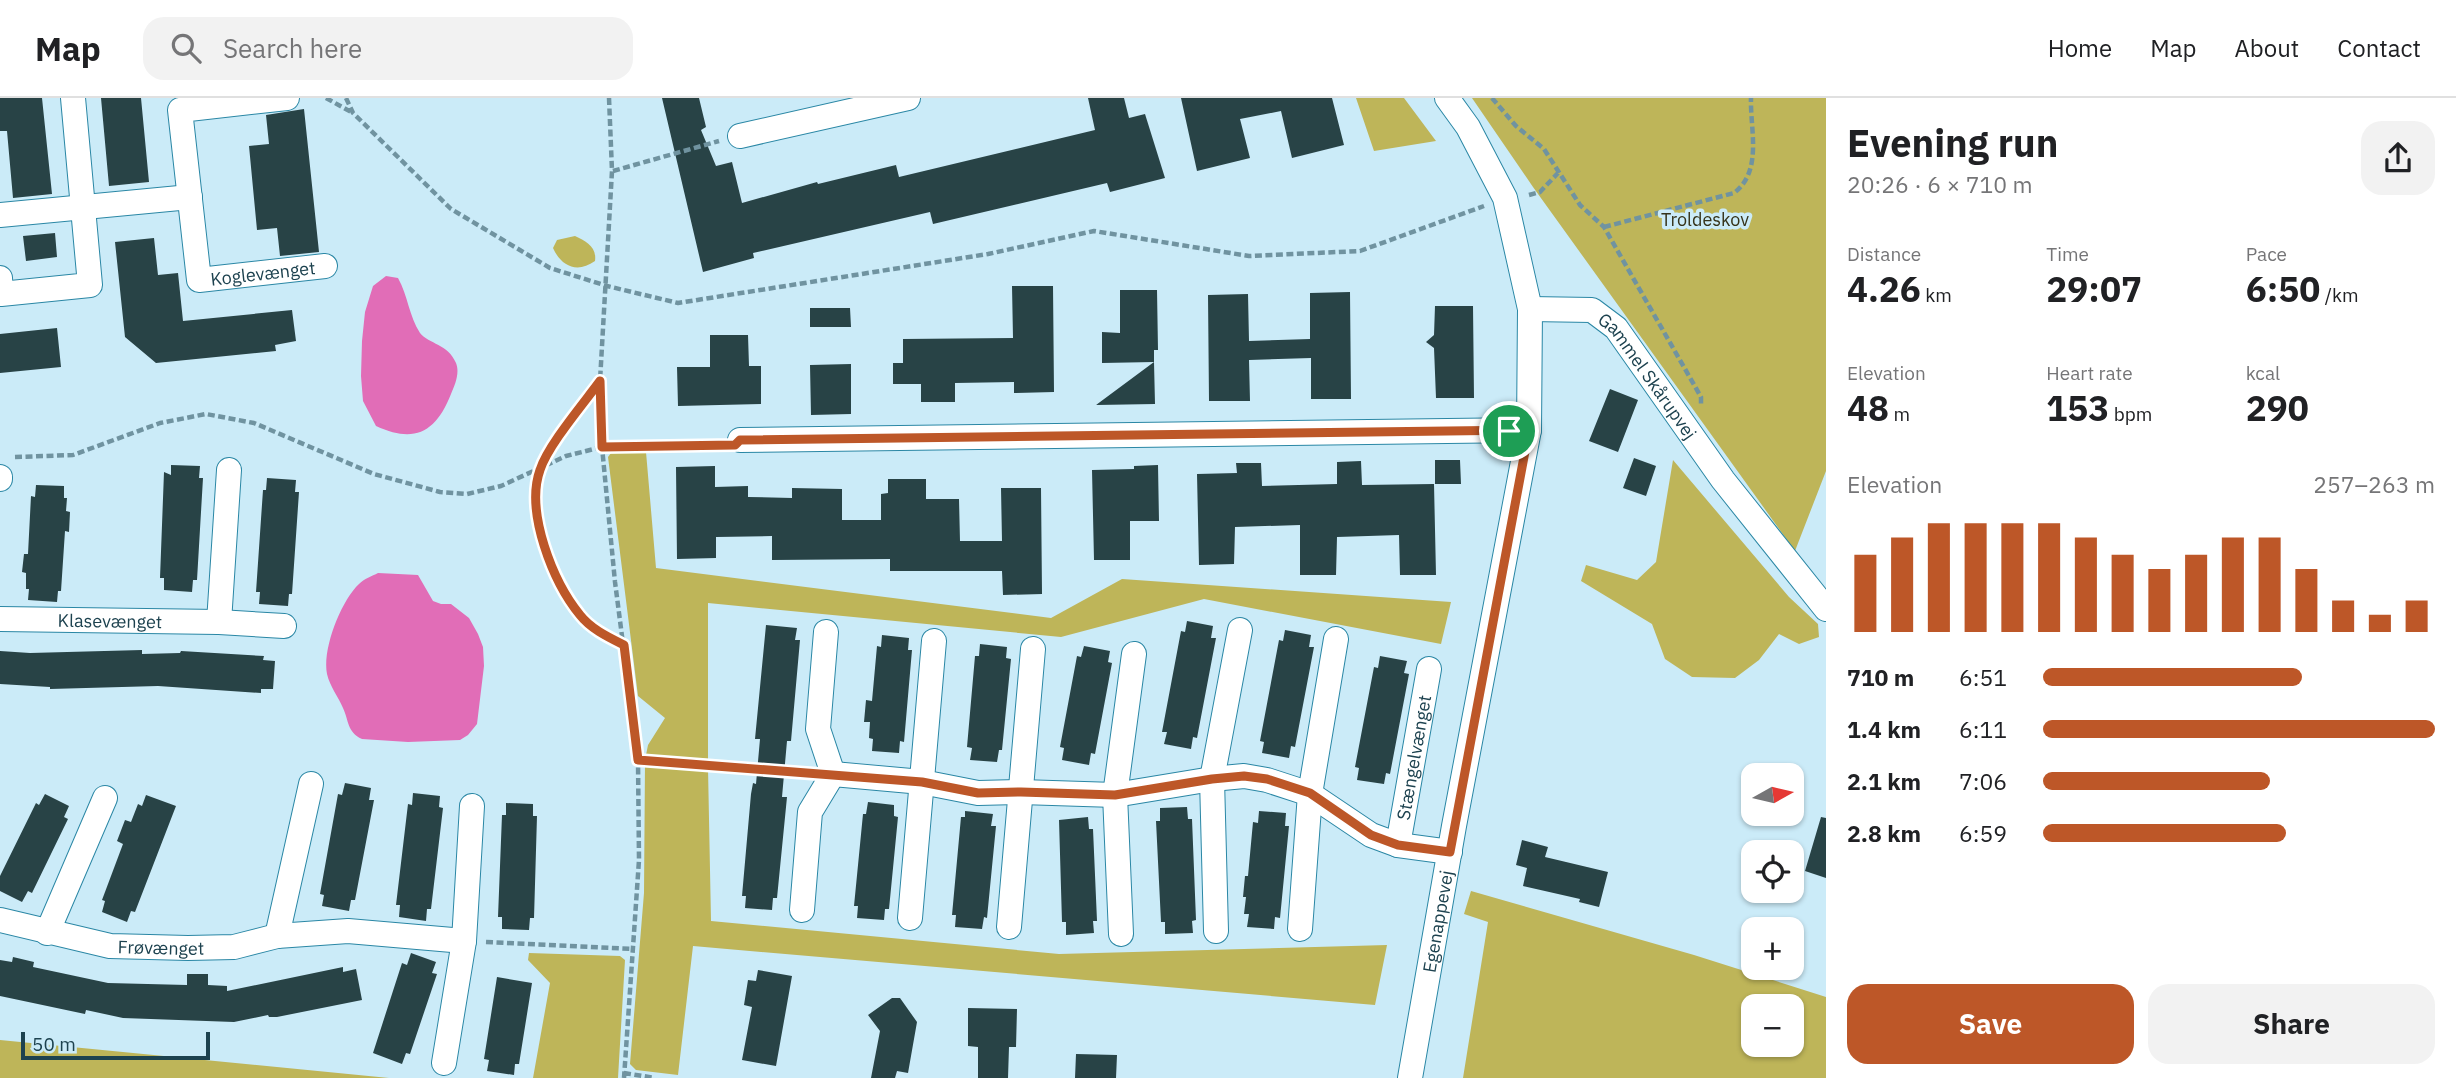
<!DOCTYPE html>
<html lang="en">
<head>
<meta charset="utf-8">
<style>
  :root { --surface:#fff; --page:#f2f2f2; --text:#202124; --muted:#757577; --line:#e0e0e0; --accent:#bd5728 }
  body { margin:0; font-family:"IBM Plex Sans",sans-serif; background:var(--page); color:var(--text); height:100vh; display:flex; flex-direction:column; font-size:26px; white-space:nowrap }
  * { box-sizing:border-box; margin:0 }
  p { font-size:23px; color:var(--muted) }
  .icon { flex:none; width:38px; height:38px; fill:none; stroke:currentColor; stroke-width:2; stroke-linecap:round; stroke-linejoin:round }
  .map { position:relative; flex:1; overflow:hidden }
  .side { display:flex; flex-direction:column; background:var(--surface); width:630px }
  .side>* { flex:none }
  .needle { width:46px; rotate:82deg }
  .fabs { position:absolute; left:1741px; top:665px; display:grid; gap:14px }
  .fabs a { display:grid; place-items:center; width:63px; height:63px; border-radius:14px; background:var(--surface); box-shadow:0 2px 5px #0004; font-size:35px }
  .scale { position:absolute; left:21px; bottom:18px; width:189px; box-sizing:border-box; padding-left:7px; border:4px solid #1d424f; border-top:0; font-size:19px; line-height:24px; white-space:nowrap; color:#1d424f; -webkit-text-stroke:5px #cbebf8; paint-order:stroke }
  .pin { position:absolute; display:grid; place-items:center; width:60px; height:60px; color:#fff; margin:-30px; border:4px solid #fff; border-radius:50%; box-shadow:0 2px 7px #0007 }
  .round { display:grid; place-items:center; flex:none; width:74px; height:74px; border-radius:21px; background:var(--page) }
  .headline { display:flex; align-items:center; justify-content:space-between; height:119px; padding:0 21px }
  h1 { font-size:38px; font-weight:700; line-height:52px }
  .figures { display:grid; grid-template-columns:repeat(3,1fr); gap:10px; height:119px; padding:7px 21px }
  .figures div { display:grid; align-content:center }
  .figures b { font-size:35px; font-weight:700 }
  .figures small { font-size:19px; font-weight:400 }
  .figures p { font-size:19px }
  .chart { height:196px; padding:14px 21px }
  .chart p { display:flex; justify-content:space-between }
  .chart svg { width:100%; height:126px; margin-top:7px; stroke:var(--accent); stroke-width:6 }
  .primary-button { display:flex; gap:14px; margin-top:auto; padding:14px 21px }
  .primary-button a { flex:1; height:80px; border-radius:21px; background:var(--accent); color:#fff; font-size:28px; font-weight:700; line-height:80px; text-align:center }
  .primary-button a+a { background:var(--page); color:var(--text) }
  ul { padding:0 21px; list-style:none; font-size:23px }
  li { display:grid; grid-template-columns:112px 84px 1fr; align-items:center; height:52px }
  li i { height:18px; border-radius:9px; background:var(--accent) }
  header { display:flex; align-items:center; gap:42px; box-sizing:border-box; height:98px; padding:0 35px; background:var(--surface); border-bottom:2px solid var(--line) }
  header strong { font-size:33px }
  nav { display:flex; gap:38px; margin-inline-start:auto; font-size:24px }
  .search { width:490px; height:63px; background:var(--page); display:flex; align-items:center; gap:18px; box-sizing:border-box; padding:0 24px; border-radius:21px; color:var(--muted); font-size:26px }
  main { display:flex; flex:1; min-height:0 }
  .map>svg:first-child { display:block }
</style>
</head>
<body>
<header>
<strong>Map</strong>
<div class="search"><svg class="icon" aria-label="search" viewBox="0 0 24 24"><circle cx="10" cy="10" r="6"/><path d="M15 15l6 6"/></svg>Search here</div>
<nav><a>Home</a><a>Map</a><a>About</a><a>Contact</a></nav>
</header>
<main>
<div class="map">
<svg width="1826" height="980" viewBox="0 0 1826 980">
  <rect width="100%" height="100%" fill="#cbebf8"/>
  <path fill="#beb559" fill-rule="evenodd" d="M1356 0H1404L1436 43 1374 53Z
    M1472 0H1826V373L1795 453 1533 89Z
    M575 138C586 143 597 149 595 163 577 176 561 168 553 150L557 142Z
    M646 354 656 470 1051 520 1122 481 1451 504 1441 546 1204 501 1061 539 708 505V661L646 657 648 647 665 620 638 598 608 359 611 355Z
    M1673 362 1789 499 1818 526 1819 539 1799 546 1779 536 1759 562 1735 580 1692 579 1665 561 1652 526 1581 483 1586 467 1637 482 1656 464Z
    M645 665 708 670 711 823 1059 856 1387 847 1375 907 693 848 678 977 636 972 630 966 644 795Z
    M1471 793 1694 857 1826 899V980H1463L1488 824 1464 816ZM1792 908V947H1754V908Z
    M529 855 620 858 625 862 618 980H533L550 885 528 862Z
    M0 942 389 980H0Z"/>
  <path fill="#e16db7" d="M386 178 398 180C408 198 409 218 420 235 429 246 448 246 456 265 460 275 455 287 451 296 436 334 415 346 376 328L363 303 361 278 362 243 365 214 373 188Z
    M378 475 418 477 433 503 441 506H451L469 520 478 536 483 549 484 568 477 626 468 637 460 642 408 644 362 641C347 634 349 623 343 610 338 598 330 589 327 576 322 551 341 503 359 486 364 481 372 478 378 475Z"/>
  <path fill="#284346" d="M0 0H42L52 96 13 100 7 33H0Z
    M101 0H141L149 84 109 88Z
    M662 0H699L706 29 701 32 716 68 732 64 742 105 817 84 818 86 896 67 899 79 1095 32 1088 0H1124L1129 20 1145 16 1165 80 1110 94 1107 85 933 126 930 114 753 155 754 160 703 174Z
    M1181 0H1332L1344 47 1292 60 1281 13 1240 21 1250 60 1197 73Z
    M304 11 319 154 280 158 277 130 257 132 249 48 269 46 266 17Z
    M55 135 57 159 26 163 23 138Z
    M154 140 158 177 178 175 183 223 292 212 296 243 275 247 276 253 156 265 125 239 115 144Z
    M1012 188H1053L1054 294 1014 295V284L955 285V304H921V286H893V265H903V241L1013 240Z
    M1120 192H1157L1158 252H1154V264L1102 265V234L1120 235Z
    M1350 194 1351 301H1311V260L1249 262 1250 303H1209L1208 197 1248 196 1249 243 1310 241V195Z
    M1435 208H1473L1474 300H1436L1434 250 1426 244 1434 237Z
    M810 210H850L851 229H810Z
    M57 230 61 269 0 275V236Z
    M710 237H748L749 268H761V306L678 308 677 269H710Z
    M1154 264 1155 306 1096 307Z
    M851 266V316L811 317 810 267Z
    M1610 291 1638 302 1618 354 1589 343Z
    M1634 360 1656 368 1646 398 1623 390Z
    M1435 362H1460L1461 386H1435Z
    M1361 363 1362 387 1434 386 1436 477H1400L1399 437 1337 439 1336 477H1300V427L1235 429 1234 466 1199 467 1197 376 1237 375 1236 365H1261L1262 388 1337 386V364Z
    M171 367 200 368 199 380H203L197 482H193L192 494 164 492V480H160L164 374 171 377Z
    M1158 367 1159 423H1130V462H1094L1092 372 1134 371V368Z
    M715 368V389L748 388V399L792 400V390L842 391V422H881V396L888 395V381H926V401H959L960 443H1002L1001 390H1041L1042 496 1003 497 1002 473H890V461L772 462V438L716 439V460L677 461 676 369Z
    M267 380 296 382 295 394H299L292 496H289L288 508 259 506 260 494H256L263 392H266Z
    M36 387 64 388V400H67L66 413 70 414 69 434 65 433 61 493H58L57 504 28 502 29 491H26V475L22 474 24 456H28L31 398 35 399Z
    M1187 523 1213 528 1211 540H1216L1197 640 1193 639 1191 651 1164 646 1167 634H1162L1181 533 1185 534Z
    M766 527 797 530 795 542H800L791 643H787L782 699H787L777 800H773L772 812 745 810 746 798H742L751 696 753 685 756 686 760 641H755Z
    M1285 532 1311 537 1309 549H1314L1295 649 1291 648 1289 660 1262 655 1264 644 1260 643 1279 542 1283 543Z
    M882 537 909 540 908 552H912L904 644 900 643 899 655 872 653 873 641 869 640 870 624H864L866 602 872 603 877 548 881 549Z
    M980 546 1007 549 1006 560 1011 561 1002 652H999L997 664 970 662 972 650 967 649 975 558H979Z
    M1084 548 1110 553 1108 564 1112 565 1095 656 1091 655 1089 667 1062 662 1064 650 1060 649 1077 558 1081 559Z
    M142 552V556L180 555 181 553 264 558 263 562 275 563 273 591H261V595L158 588 50 591V589L0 586V553L30 555Z
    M1380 558 1407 563 1404 575 1409 576 1390 676 1386 675 1384 686 1357 682 1359 670 1355 669 1374 569 1378 570Z
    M345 685 371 690 369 702H374L355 802H351L349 813 322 808 324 797 320 796 338 696 342 697Z
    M413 695 440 698 439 709 443 710 431 811H427L426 823 399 819 400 807H396L408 706 412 707Z
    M45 696 69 708 64 719 68 721 32 795 28 793 22 804 0 793V778L36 705 39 707Z
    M146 697 176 708 135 814 131 813 127 824 102 814 105 803 102 802 123 746 117 743 125 722 131 724 138 706 142 708Z
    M868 704 894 707V718L898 719 889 811H885L884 822 857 820 858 808H854L863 716H866Z
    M506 705 533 706V718H537L534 820H530L529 832 502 831V819H498L502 717H506Z
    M1187 709 1188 721H1192L1196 822 1192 823 1193 835 1165 836V824H1161L1156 723H1160V710Z
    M965 713 993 716 991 728H996L987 820 984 819 982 831 955 829 956 817H952L961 719H965Z
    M1259 713 1286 715 1285 728H1289L1280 820 1275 819 1274 831 1247 829 1249 816H1244L1246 799H1243L1245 778H1248L1253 724 1258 725Z
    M1088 719 1089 731H1093L1097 823H1093L1094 835 1066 837V824H1062L1059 722Z
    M1821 719 1826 720V780L1805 773Z
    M1522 742 1548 749 1545 759 1608 774 1599 809 1579 804 1580 801 1523 788 1527 770 1516 767Z
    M411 855 436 864 432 875 437 876 410 956 406 955 402 966 373 955 402 865 407 867Z
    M13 859 34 864 33 869 108 885 187 887V876H208V887L227 888V893L343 869V874L356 871 362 902 277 919H269L268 917 234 924 123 920 86 912 85 916 0 898V862L12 864Z
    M758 872 792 878 776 968 742 962 752 909 744 907 748 882 756 883Z
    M497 879 532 885 519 966H515L514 977 487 973 489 962 484 961Z
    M892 900H900L917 924 908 975 897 973 895 980H871L880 933 868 917Z
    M968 910 1017 911 1016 949H1009L1008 980H978V949L968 948Z
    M1076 956 1117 957 1116 980H1075Z"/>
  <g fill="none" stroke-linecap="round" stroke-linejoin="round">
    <g stroke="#2a87a5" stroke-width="26">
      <g id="minor">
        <path id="s1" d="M287 0 180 12 199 182 325 168"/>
        <path d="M740 38 908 0"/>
        <path d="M0 117 190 99"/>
        <path d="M0 180 1 196 90 187 73 0"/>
        <path id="s2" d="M1530 211 1592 212 1616 230 1723 382 1826 511"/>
        <path d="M740 342 1529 332"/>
        <path d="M0 381V379"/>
        <path id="s3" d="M0 521 219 524 284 528"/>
        <path d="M219 524 229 372"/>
        <path d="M833 676 922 684 978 695 1021 694 1115 697 1212 681 1244 678 1267 682 1310 696 1371 737 1398 747 1450 754"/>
        <path id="s4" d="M1398 747 1429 571"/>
        <path d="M802 812 810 714 833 676 818 631 826 534"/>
        <path d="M910 820 934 543"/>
        <path id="s5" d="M0 822 110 848 188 850 234 849 277 838 348 833 464 843"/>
        <path d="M1009 829 1033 551"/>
        <path d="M1300 831 1310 696 1336 541"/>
        <path d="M1216 833 1212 681 1240 532"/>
        <path d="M47 835 105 700"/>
        <path d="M1121 836 1115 697 1134 556"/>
        <path d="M277 838 311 686"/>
        <path d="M444 965 464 843 472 708"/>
        <path id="s6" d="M1410 980 1454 728 1529 332 1530 211 1505 100 1468 29 1447 0"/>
      </g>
    </g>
    <path stroke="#7093a0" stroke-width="4.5" stroke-dasharray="7 3.5" stroke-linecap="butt" d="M326 0 353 15
      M346 0 353 15 451 111 550 170 607 188 678 205 988 156 1094 133 1249 158 1360 153 1484 108
      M609 0 612 73 600 283 602 349 615 484 638 662 639 762 624 980
      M1492 0 1516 28 1544 51 1580 107 1604 129 1701 299V308
      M613 73 719 43
      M1529 97 1540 94 1558 75
      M1604 129 1734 95C1763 73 1750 32 1751 0
      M600 284C584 305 547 349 540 372 526 415 552 484 580 517 592 531 608 539 624 547
      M15 359 73 357 160 325 206 316 254 325 374 376 440 394 467 396 501 388 566 358 602 349 719 347
      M638 662 808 674
      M486 844 633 851
      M624 975 655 980"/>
    <use href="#minor" stroke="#fff" stroke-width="24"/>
  </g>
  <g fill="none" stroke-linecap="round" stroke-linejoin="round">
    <g stroke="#fff" stroke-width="14">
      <path id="route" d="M600 283 602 349 735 347 740 342 1529 332 1450 754 1398 747 1371 737 1310 695 1267 681 1244 678 1212 681 1115 697 1021 694 978 695 922 684 638 662 624 547C608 539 591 531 580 517 553 484 525 414 540 372 548 347 584 305 600 283Z"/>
    </g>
    <use href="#route" stroke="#bd5728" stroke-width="9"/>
  </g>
  <g text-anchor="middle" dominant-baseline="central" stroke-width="7" stroke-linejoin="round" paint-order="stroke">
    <g font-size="18" fill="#35331a" stroke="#cbebf8">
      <text x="1705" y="121">Troldeskov</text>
    </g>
    <g font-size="18" fill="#1d424f" stroke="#cbebf8">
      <text stroke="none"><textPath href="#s1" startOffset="343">Koglevænget</textPath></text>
      <text stroke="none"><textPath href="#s2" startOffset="149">Gammel Skårupvej</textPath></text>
      <text stroke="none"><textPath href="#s3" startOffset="110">Klasevænget</textPath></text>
      <text stroke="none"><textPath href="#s4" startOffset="89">Stængelvænget</textPath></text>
      <text stroke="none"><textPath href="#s6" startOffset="159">Egenappevej</textPath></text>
      <text stroke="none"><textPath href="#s5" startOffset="164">Frøvænget</textPath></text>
    </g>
  </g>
</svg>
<div class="fabs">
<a><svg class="needle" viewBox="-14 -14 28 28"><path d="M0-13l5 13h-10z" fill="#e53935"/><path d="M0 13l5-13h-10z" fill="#757577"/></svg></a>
<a><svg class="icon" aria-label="locate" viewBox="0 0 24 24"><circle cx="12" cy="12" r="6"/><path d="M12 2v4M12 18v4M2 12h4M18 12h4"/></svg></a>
<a>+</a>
<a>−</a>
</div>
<div class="scale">50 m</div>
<div class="pin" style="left:1509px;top:333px;background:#1e9e55"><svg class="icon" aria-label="arrive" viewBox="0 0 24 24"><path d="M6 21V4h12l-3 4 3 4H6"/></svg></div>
</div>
<section class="side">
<div class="headline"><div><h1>Evening run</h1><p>20:26 · 6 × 710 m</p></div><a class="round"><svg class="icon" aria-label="share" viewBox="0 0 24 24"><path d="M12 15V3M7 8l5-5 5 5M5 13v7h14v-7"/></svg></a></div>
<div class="figures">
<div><p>Distance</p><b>4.26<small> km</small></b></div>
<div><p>Time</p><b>29:07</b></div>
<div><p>Pace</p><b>6:50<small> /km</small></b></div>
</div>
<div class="figures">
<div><p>Elevation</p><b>48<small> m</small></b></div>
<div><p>Heart rate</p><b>153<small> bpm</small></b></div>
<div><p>kcal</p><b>290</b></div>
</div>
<div class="chart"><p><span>Elevation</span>257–263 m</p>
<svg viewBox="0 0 160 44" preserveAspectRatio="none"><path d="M5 44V17M15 44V11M25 44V6M35 44V6M45 44V6M55 44V6M65 44V11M75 44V17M85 44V22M95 44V17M105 44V11M115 44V11M125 44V22M135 44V33M145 44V38M155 44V33"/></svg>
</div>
<ul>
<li><b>710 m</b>6:51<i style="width:66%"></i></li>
<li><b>1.4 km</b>6:11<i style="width:100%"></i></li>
<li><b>2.1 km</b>7:06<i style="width:58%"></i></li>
<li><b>2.8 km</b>6:59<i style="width:62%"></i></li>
</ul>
<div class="primary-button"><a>Save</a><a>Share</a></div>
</section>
</main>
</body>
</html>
